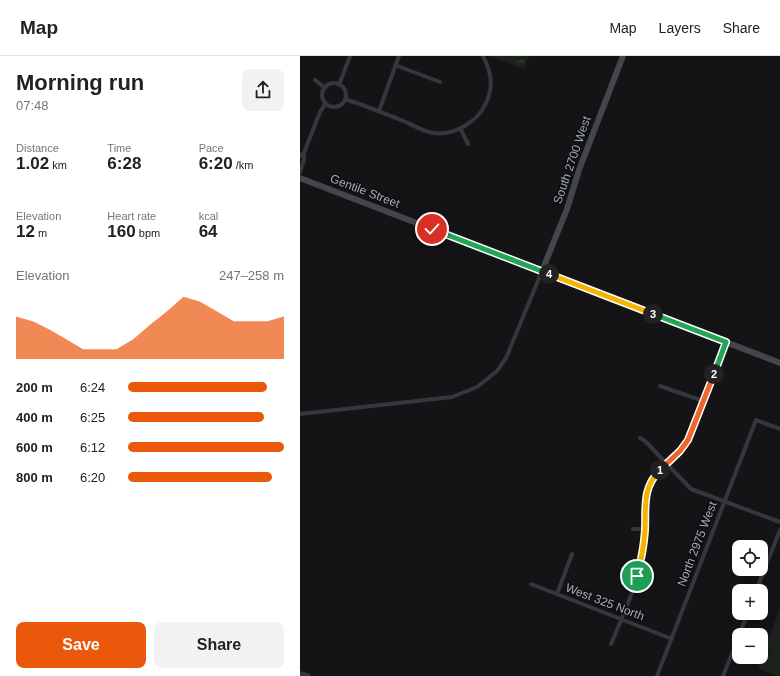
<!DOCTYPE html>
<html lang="en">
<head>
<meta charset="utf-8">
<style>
  :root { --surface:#fff; --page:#f2f2f2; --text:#222; --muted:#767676; --line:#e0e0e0; --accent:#ea580c }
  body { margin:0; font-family:Helvetica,sans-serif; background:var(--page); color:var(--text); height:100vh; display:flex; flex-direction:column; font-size:15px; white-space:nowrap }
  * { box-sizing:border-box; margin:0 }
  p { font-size:13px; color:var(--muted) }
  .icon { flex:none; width:22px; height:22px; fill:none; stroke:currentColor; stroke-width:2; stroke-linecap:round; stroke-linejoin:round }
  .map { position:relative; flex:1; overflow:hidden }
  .sheet { display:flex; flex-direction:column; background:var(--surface); width:300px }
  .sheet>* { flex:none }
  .buttons { position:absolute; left:432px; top:484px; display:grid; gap:8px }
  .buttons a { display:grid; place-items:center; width:36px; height:36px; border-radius:8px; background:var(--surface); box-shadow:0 2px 6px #0003; font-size:20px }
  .pin { position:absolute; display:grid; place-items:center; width:34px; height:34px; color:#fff; margin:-17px; border:2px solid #fff; border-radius:50%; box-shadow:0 1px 4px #0007 }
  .km { position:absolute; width:20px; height:20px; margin:-10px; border-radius:50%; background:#222; color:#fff; font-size:11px; line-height:20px; text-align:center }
  .round { display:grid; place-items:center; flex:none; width:42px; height:42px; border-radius:8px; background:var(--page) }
  .headline { display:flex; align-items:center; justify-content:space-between; height:68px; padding:0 16px }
  h1 { font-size:22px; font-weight:700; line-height:30px }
  .metrics { display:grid; grid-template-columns:repeat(3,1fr); gap:6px; height:68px; padding:4px 16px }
  .metrics div { display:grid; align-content:center }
  .metrics b { font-size:17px; font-weight:700 }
  .metrics small { font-size:11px; font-weight:400 }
  .metrics p { font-size:11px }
  .chart { height:112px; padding:8px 16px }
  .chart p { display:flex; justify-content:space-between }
  .chart svg { width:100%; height:72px; margin-top:4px; fill:var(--accent); opacity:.7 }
  .button { display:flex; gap:8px; margin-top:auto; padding:8px 16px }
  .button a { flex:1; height:46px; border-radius:8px; background:var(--accent); color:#fff; font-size:16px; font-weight:700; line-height:46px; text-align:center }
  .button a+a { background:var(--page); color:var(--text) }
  ul { padding:0 16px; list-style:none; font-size:13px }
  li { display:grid; grid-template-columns:64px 48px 1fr; align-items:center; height:30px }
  li i { height:10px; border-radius:5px; background:var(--accent) }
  header { display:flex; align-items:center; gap:24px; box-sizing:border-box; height:56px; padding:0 20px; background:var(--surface); border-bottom:1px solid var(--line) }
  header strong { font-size:19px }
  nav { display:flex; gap:22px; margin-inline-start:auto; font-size:14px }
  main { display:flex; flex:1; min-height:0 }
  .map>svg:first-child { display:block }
</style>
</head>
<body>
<header>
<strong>Map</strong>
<nav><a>Map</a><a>Layers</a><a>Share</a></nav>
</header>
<main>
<section class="sheet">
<div class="headline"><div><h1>Morning run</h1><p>07:48</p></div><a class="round"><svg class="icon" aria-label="share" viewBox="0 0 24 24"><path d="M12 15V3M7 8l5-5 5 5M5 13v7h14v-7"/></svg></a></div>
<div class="metrics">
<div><p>Distance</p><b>1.02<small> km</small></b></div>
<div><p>Time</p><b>6:28</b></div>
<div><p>Pace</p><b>6:20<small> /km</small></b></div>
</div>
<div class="metrics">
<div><p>Elevation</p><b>12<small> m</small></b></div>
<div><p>Heart rate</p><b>160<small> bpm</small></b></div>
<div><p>kcal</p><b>64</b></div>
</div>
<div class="chart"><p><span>Elevation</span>247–258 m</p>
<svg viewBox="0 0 160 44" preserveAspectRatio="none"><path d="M0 44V18L10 21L20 26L30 32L40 38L50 38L60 38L70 32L80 23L90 15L100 6L110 9L120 15L130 21L140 21L150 21L160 18V44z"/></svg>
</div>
<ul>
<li><b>200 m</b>6:24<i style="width:89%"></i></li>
<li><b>400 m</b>6:25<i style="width:87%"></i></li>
<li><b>600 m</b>6:12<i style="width:100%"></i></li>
<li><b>800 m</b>6:20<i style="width:92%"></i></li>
</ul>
<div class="button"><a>Save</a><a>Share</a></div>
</section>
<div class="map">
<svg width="480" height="620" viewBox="0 0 480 620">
  <defs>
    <pattern id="grass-tufts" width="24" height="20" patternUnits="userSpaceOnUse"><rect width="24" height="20" fill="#1a221a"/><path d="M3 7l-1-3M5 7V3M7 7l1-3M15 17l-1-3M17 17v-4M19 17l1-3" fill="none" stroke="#383f39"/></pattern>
  </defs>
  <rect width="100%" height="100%" fill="#141416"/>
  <path fill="#202023" d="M480 553V620H476L457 612Z"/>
  <path fill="url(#grass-tufts)" d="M190 0H229L224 13Z"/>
  <path fill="#1a221a" d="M472 585 480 588V619L462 613 461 611Z"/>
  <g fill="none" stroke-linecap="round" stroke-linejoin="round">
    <path stroke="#35373c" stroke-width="4" d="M95 9 140 26
      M15 24 25 32
      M22 39a12 12 0 1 1 24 0a12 12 0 1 1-24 0Z
      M39 29 50 0
      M45 43C66 50 86 58 106 66 114 70 125 76 134 77 153 80 177 66 185 49 194 32 192 17 183 0
      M79 55 99 0
      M160 72 168 88
      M0 100 4 97 20 56 25 48
      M0 116 4 104V97
      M360 330 403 345
      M0 358 152 341 177 331 197 315 206 302 242 215
      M340 382 345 385 391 433 480 466
      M333 473H345
      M231 528 372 583
      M456 535 480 474
      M257 538 272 498
      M439 579 448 557
      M311 588C324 557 338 527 343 493 346 473 340 451 347 433 354 413 377 401 388 384L426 286
      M357 620 456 364 480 373
      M423 620 439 580"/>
    <path stroke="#35373c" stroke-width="5.5" d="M0 618 8 620"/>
    <path stroke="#43464c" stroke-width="6" d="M0 122 480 307
      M242 215 267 153 279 114 323 0"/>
  </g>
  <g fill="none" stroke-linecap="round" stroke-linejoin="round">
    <g stroke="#fff" stroke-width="8">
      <path id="split-1" d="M337 520C341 505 344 490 345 474 346 451 342 432 360 414"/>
    </g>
    <g stroke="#fff" stroke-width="8">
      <path id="split-2" d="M360 414 380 395 388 384 414 318"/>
    </g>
    <g stroke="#fff" stroke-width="8">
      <path id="split-3" d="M353 258 426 286 414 318"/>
    </g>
    <g stroke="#fff" stroke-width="8">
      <path id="split-4" d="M249 218 353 258"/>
    </g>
    <g stroke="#fff" stroke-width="8">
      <path id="split-5" d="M132 173 249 218"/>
    </g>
    <use href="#split-1" stroke="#f5b400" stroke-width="5"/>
    <use href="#split-2" stroke="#f0652b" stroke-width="5"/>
    <use href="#split-3" stroke="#22a559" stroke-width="5"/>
    <use href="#split-4" stroke="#f5b400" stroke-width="5"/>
    <use href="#split-5" stroke="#22a559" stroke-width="5"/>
  </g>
  <g text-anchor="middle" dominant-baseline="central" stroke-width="3.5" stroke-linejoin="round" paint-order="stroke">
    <g font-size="12" fill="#a4acb8" stroke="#0f0f11">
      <text transform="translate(272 104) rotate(-71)">South 2700 West</text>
      <text transform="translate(65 135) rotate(21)">Gentile Street</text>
      <text transform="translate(397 488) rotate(-69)">North 2975 West</text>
      <text transform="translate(305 546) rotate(21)">West 325 North</text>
    </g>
  </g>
</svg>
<div class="buttons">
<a><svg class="icon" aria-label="locate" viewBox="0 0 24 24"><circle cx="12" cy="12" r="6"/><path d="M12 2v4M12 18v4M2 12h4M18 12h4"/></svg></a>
<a>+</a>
<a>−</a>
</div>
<div class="pin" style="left:337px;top:520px;background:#1e9e55"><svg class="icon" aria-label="arrive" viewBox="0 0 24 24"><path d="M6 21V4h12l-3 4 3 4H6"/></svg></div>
<div class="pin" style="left:132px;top:173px;background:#d93025"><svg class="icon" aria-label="check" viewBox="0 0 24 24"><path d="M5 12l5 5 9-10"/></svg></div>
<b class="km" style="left:360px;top:414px">1</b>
<b class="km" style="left:414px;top:318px">2</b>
<b class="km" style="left:353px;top:258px">3</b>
<b class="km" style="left:249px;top:218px">4</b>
</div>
</main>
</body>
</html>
